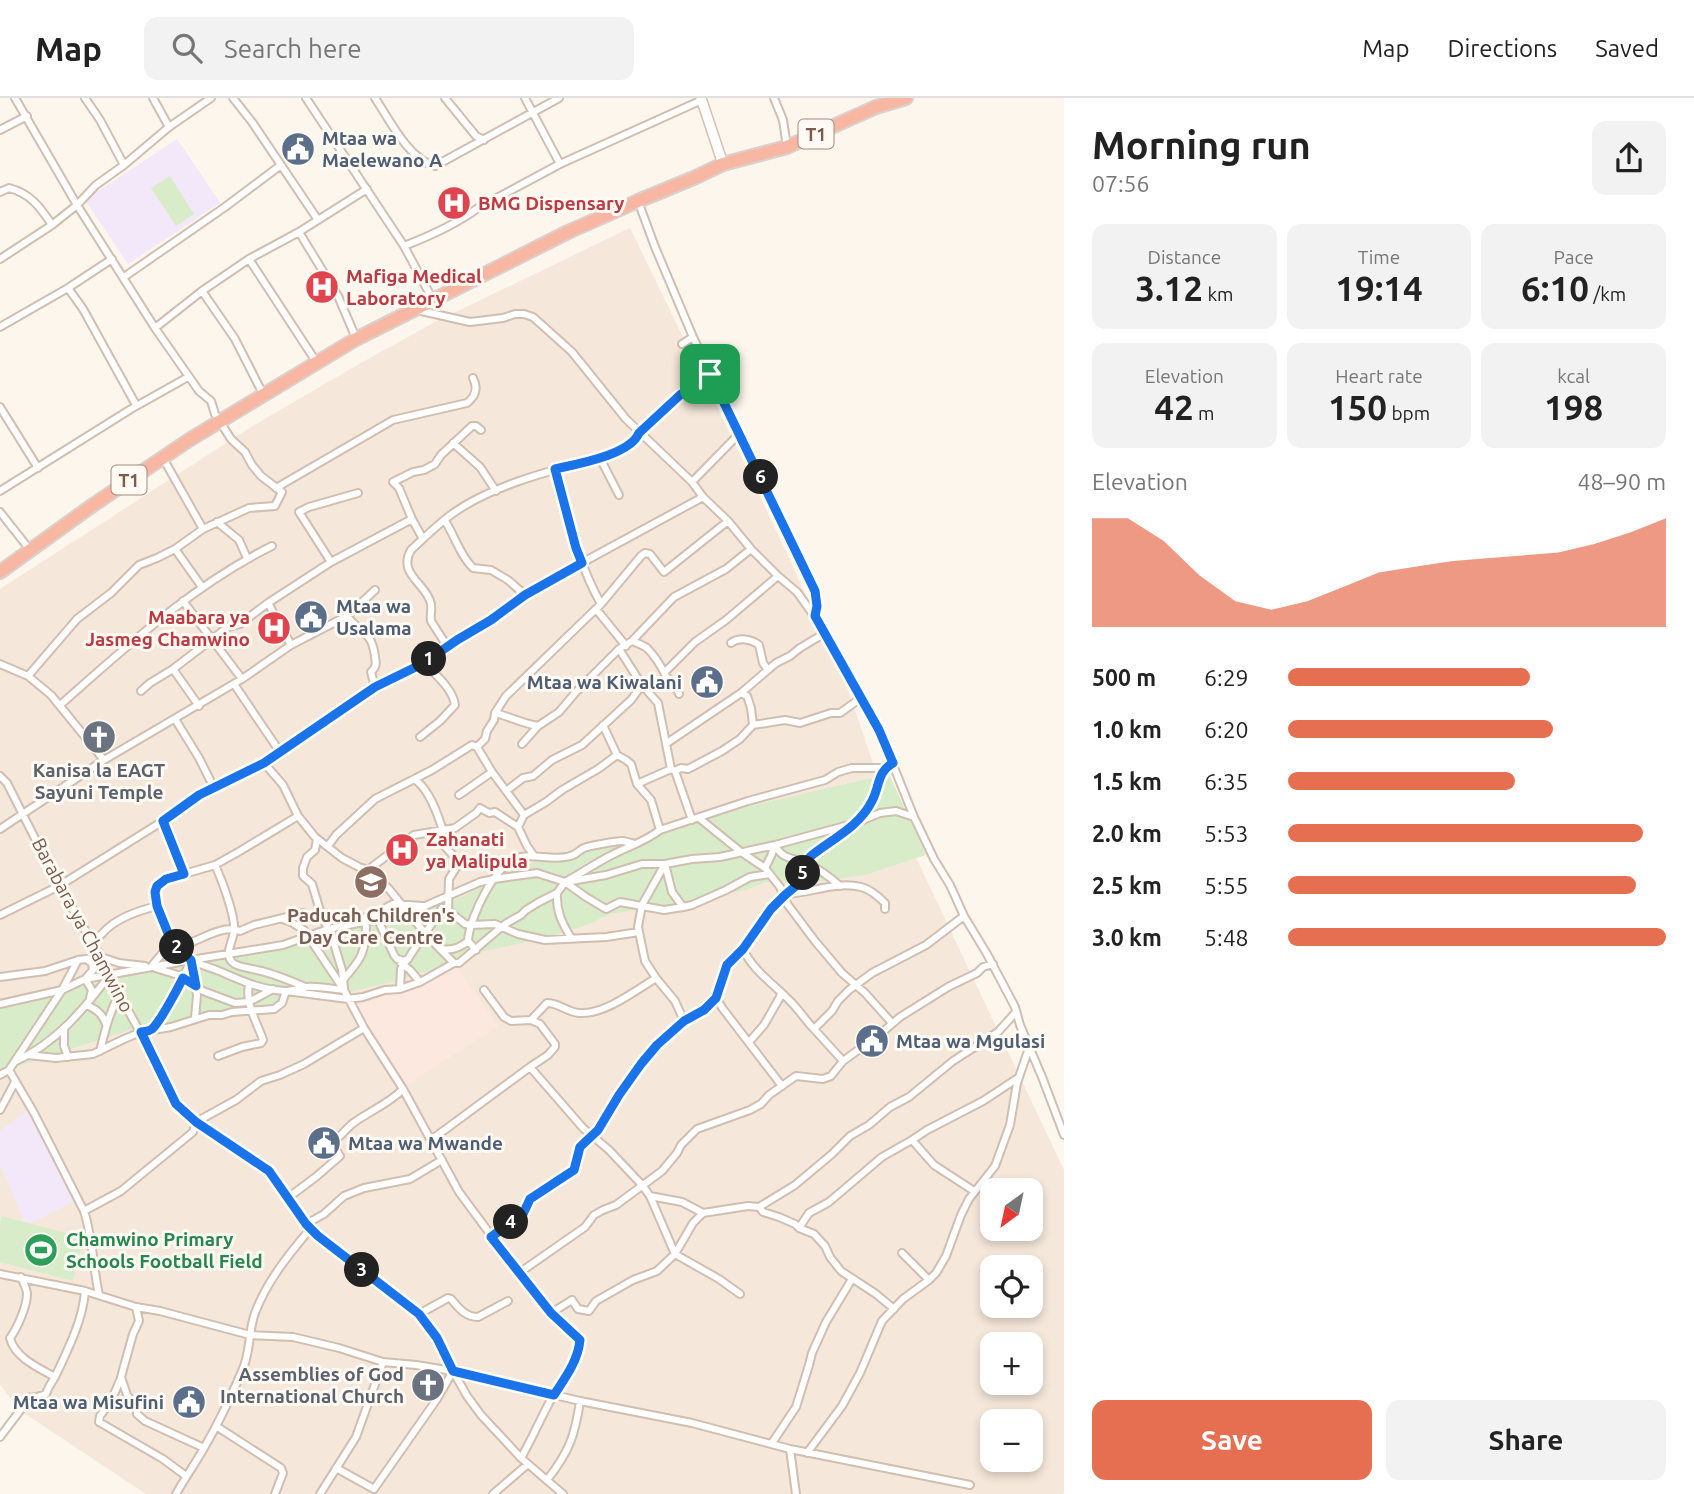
<!DOCTYPE html>
<html lang="en">
<head>
<meta charset="utf-8">
<style>
  :root { --surface:#fff; --page:#f2f2f2; --text:#222; --muted:#767676; --line:#e0e0e0; --accent:#e76f51 }
  body { margin:0; font-family:Ubuntu,sans-serif; background:var(--page); color:var(--text); height:100vh; display:flex; flex-direction:column; font-size:26px; white-space:nowrap }
  * { box-sizing:border-box; margin:0 }
  p { font-size:23px; color:var(--muted) }
  .icon { flex:none; width:38px; height:38px; fill:none; stroke:currentColor; stroke-width:2; stroke-linecap:round; stroke-linejoin:round }
  .map { position:relative; flex:1; overflow:hidden }
  .drawer { display:flex; flex-direction:column; background:var(--surface); width:630px }
  .drawer>* { flex:none }
  .needle { width:46px; rotate:213deg }
  .controls { position:absolute; left:980px; top:1080px; display:grid; gap:14px }
  .controls a { display:grid; place-items:center; width:63px; height:63px; border-radius:14px; background:var(--surface); box-shadow:0 4px 10px #0003; font-size:35px }
  .pin { position:absolute; display:grid; place-items:center; width:60px; height:60px; color:#fff; margin:-30px; border-radius:14px; box-shadow:0 4px 10px #0006 }
  .km { position:absolute; width:35px; height:35px; margin:-18px; border-radius:50%; background:#222; color:#fff; font-size:19px; line-height:35px; text-align:center }
  .round { display:grid; place-items:center; flex:none; width:74px; height:74px; border-radius:14px; background:var(--page) }
  .head { display:flex; align-items:center; justify-content:space-between; height:119px; padding:0 28px }
  h1 { font-size:38px; font-weight:600; line-height:52px }
  .stats { display:grid; grid-template-columns:repeat(3,1fr); gap:10px; height:119px; padding:7px 28px }
  .stats div { display:grid; align-content:center; border-radius:14px; background:var(--page); text-align:center }
  .stats b { font-size:35px; font-weight:600 }
  .stats small { font-size:19px; font-weight:400 }
  .stats p { font-size:19px }
  .chart { height:196px; padding:14px 28px }
  .chart p { display:flex; justify-content:space-between }
  .chart svg { width:100%; height:126px; margin-top:7px; fill:var(--accent); opacity:.7 }
  .primary-button { display:flex; gap:14px; margin-top:auto; padding:14px 28px }
  .primary-button a { flex:1; height:80px; border-radius:14px; background:var(--accent); color:#fff; font-size:28px; font-weight:600; line-height:80px; text-align:center }
  .primary-button a+a { background:var(--page); color:var(--text) }
  ul { padding:0 28px; list-style:none; font-size:23px }
  li { display:grid; grid-template-columns:112px 84px 1fr; align-items:center; height:52px }
  li i { height:18px; border-radius:9px; background:var(--accent) }
  header { display:flex; align-items:center; gap:42px; box-sizing:border-box; height:98px; padding:0 35px; background:var(--surface); border-bottom:2px solid var(--line) }
  header strong { font-size:33px }
  nav { display:flex; gap:38px; margin-inline-start:auto; font-size:24px }
  .search { width:490px; height:63px; background:var(--page); display:flex; align-items:center; gap:18px; box-sizing:border-box; padding:0 24px; border-radius:14px; color:var(--muted); font-size:26px }
  main { display:flex; flex:1; min-height:0 }
  .map>svg:first-child { display:block }
</style>
</head>
<body>
<header>
<strong>Map</strong>
<div class="search"><svg class="icon" aria-label="search" viewBox="0 0 24 24"><circle cx="10" cy="10" r="6"/><path d="M15 15l6 6"/></svg>Search here</div>
<nav><a>Map</a><a>Directions</a><a>Saved</a></nav>
</header>
<main>
<div class="map">
<svg width="1064" height="1396" viewBox="0 0 1064 1396">
  <rect width="100%" height="100%" fill="#fdf6ec"/>
  <path fill="#f5e8da" fill-rule="evenodd" d="M630 130 740 356 789 460 846 586 877 677 1064 1072V1394L1062 1396H146L18 1311 0 1286V491L251 329 359 266 435 224ZM992 1092H1031V1130H992ZM992 1169H1031V1208H992ZM992 1246H1031V1284H992ZM992 1323H1031V1362H992Z"/>
  <path fill="#fde8e0" d="M455 867 498 928 407 987 353 910Z"/>
  <path fill="#f3e8fa" d="M177 41 220 105 128 166 85 102Z
    M29 1011 78 1102 26 1128 0 1067V1033Z"/>
  <path fill="#d8ecc9" d="M170 78 194 116 176 128 151 90Z
    M889 676 926 757 865 777 811 785 766 784 746 792 643 811 610 816 587 827 548 839 458 859 439 869 399 882 349 894 308 892 268 907 229 911 138 931 112 880 402 815 464 798 500 777 523 767 654 737 688 725 720 717 750 708Z
    M108 883 133 931 0 974V906Z
    M2 1118 84 1140 73 1183 0 1164V1126Z"/>
  <g fill="none" stroke-linecap="round" stroke-linejoin="round">
    <g stroke="#d1beb0" stroke-width="10">
      <path id="street" d="M15 0 77 107 155 230 199 293 211 303 215 316 231 341 245 354 252 367 261 378 282 394 275 408 249 410 203 431 175 451 157 460 139 467 111 495 77 521 28 578
        M85 0 100 22 124 67
        M153 0 169 29
        M233 0 252 24 318 122
        M306 0 404 148 433 202
        M375 0C389 21 409 62 435 68L559 0
        M445 0 476 38 484 42
        M525 0 560 66
        M774 0 783 22 787 49
        M0 32 27 18
        M0 94 9 90C30 95 41 110 52 127
        M638 103 655 149 693 239 815 493 817 508 815 518
        M299 134 338 198 356 240
        M404 148C430 138 455 127 478 110L560 66 702 2
        M0 161 52 127 77 107 96 87 124 67 169 29 211 0
        M249 161 317 265
        M124 179 225 109 281 67
        M68 190 83 211 136 307
        M202 193 235 241 263 296
        M417 212 470 224 503 220 515 216H524L533 219 572 254 626 321 692 384 703 399 728 423 751 451 778 478 797 494 822 529 879 632 914 719 934 761 950 787 964 818 987 856 1015 909 1020 927 1042 979 1064 1037
        M0 229 68 190 112 161
        M155 230 202 193 249 161 299 134 367 91
        M682 246 693 239
        M0 309 38 370
        M453 345 480 369 496 393
        M163 360 203 431
        M600 360 619 397
        M555 371C568 417 577 464 601 506
        M692 384 740 335
        M276 390 393 322 467 305C476 298 478 290 473 280
        M0 393 131 311 188 279
        M0 414 30 452
        M445 423C455 438 459 456 473 470L491 472 508 482 525 497
        M217 424 239 442 247 460
        M423 441 412 421 399 390 393 384 413 374 424 372 435 366 441 357 472 328H476L481 332
        M175 451 202 489
        M331 464 299 414 309 409 358 395
        M183 503 242 581
        M268 505 291 547
        M596 511 626 548
        M347 518C361 536 372 533 375 559 376 566 377 568 371 574L375 589
        M632 543C637 545 643 547 647 550 654 557 662 570 666 578 670 584 676 588 679 596
        M731 545C739 539 751 541 759 547L763 565 768 572
        M447 548 431 523C430 517 432 511 431 506 427 486 397 476 411 452 424 440 438 426 452 416 489 389 545 374 588 363 603 359 633 350 639 335L680 297 711 276
        M619 551 642 587 658 605 671 671 675 673 692 722
        M0 566 28 578 51 597 104 662
        M173 571 199 608
        M666 573 695 544 726 522 778 478
        M234 586 280 654
        M141 593 150 585 173 571 228 529 240 526 268 505 331 464 412 421
        M741 595 747 598 751 610 753 627
        M60 607C126 549 193 487 272 448
        M495 615C511 619 521 625 538 628L559 614 576 594 619 551 632 543 674 499 726 471 751 451
        M175 621 199 660 214 690
        M603 627 617 657 626 662 631 666 637 686 651 702 660 732
        M420 639 440 623 455 607C453 591 435 576 424 565
        M667 645 741 595 776 565 790 558 800 550 825 535
        M522 646 538 628
        M264 665 283 687 298 718 315 739 342 760 359 769 368 772 388 790 425 835 440 851 454 865H459L505 826 521 817 526 812 539 804 557 795 565 784 606 777 642 766H665L692 761 720 759 775 747 856 725 872 704 882 674 885 670
        M675 673 681 670 688 671 722 653 740 641 753 627 785 622 800 625 831 615H840L861 600
        M0 678 7 685 59 788 100 857 111 882 144 941 176 1006 196 1024 269 1073 306 1126 318 1138 422 1219 437 1240 453 1273 467 1298 481 1317 521 1360 563 1396
        M414 681C429 690 438 717 443 733
        M637 686 671 671
        M506 693 523 680 533 678 552 662 582 647 631 602 642 587
        M459 697 492 674
        M524 717 546 704 562 692 598 671 617 657
        M699 720 741 754 765 770 780 789 788 807 815 843 842 875 865 895 892 925
        M163 723 184 776C170 778 153 784 156 800 160 824 172 851 194 863 202 868 210 869 219 873 243 883 258 891 285 893 292 893 299 890 306 889 318 888 332 891 344 892
        M0 731 104 662 242 581 291 547 347 518 375 492
        M432 734 458 763 456 770 449 781 448 812 465 826 471 827 495 826 518 836 545 842 606 839 639 834
        M317 741 315 752 307 759 303 770V778L312 786 321 816 332 839 342 872 344 890
        M775 747C783 763 794 759 808 766 819 771 831 780 840 788
        M328 748 336 737 375 701 432 672 472 647 477 649
        M534 758 527 748 518 729 524 717 492 674 477 649 485 641 487 633 494 622 495 615 506 598 601 506 641 458 645 455 650 456 664 474 728 423
        M665 766 642 807 638 829 645 863 656 880 675 903 684 923
        M665 766 672 794 683 809
        M215 767C221 780 236 819 234 833 233 843 224 856 232 864 237 869 245 869 252 871 270 874 286 881 303 888
        M765 770 771 758 775 747
        M368 772 414 737 455 730 476 715 480 710 489 715 495 714 518 729
        M184 776 215 767 240 753 298 718
        M565 784 586 799 606 811 620 804 664 812 683 809 692 807 726 792 750 779 770 776
        M557 795C556 813 562 825 571 840
        M786 796C811 795 836 783 861 789 870 791 879 799 885 805V811
        M0 817 59 788 163 723 199 697 264 665 375 589 424 565 457 542 491 522 525 497 554 480 703 399
        M282 821 291 824 304 832 344 892 364 930 403 991 459 1094 519 1175 551 1215 580 1243C579 1263 564 1279 554 1296 542 1317 533 1339 521 1360
        M378 822 394 857 397 861 404 863 408 861C419 843 431 828 442 810
        M347 827 355 822 371 818 393 806 422 808
        M92 844C99 840 103 834 109 829 122 818 141 812 157 808
        M441 851C452 853 460 850 468 843
        M743 851C752 871 772 885 788 901 798 910 805 922 814 931L832 913 838 903 849 892 872 875 926 847 964 818
        M476 852 468 843C469 820 496 763 521 759 537 756 554 763 570 758 576 757 579 752 584 750 589 748 616 743 622 743 625 743 629 745 632 745
        M86 861 92 865 93 872 85 881 92 892 90 900
        M191 864 197 897 195 920
        M401 865 410 872 420 884
        M151 869C157 862 163 853 170 848 177 844 185 846 192 844 207 838 225 827 240 833L254 827 303 815
        M155 870 178 877 203 893 235 905 249 904 273 891
        M0 879 45 873 78 862 101 859 119 865 145 868
        M343 882C362 860 366 855 366 824
        M400 891 401 871 406 863
        M716 900 723 911 782 988
        M0 906 62 892 85 881 191 862 283 847 328 831 409 815 480 784 494 781 537 775 565 784C580 776 594 766 610 758 626 749 645 744 660 732L748 703 825 682 838 674 852 670H885L893 665
        M86 907C96 911 102 915 106 926
        M531 922 547 905C559 905 567 914 579 915 604 917 635 893 656 880
        M64 931V948L68 959
        M814 931 843 963
        M150 932 155 929 176 895 191 862
        M749 944 764 927 780 899 781 895
        M100 953C105 933 109 915 119 897
        M28 957 56 960 93 956 124 941 141 934 171 929 209 917H222L232 914 274 911 282 905 286 893 348 901 363 899 385 892 400 891 420 884 454 865
        M218 958 242 949 261 945 263 942C257 924 245 906 249 887
        M16 963C56 945 83 912 109 878
        M530 969 583 1030 609 1052 642 1087 650 1098 675 1156 719 1181 740 1196
        M9 972 34 1015 84 1113C93 1141 93 1169 99 1197
        M0 977 9 972 62 892 78 862
        M0 1012 15 984
        M431 1042 530 969 548 957 555 949V946L540 926 531 922 511 923 504 919 484 892
        M974 1093 934 1067 912 1042 927 1032 983 1003 1018 980
        M650 1098 682 1104 703 1115
        M289 1099 317 1078 340 1058 332 1045C340 1039 345 1032 352 1026 369 1013 389 1006 403 991
        M759 1109 795 1087 832 1056 850 1038 869 1027 890 1009 909 999 953 963 998 934 1016 914
        M84 1113 121 1093 193 1034 196 1024 236 1002 261 983 280 977 304 966 364 930
        M306 1126 324 1116 344 1098 364 1090 410 1081 442 1062
        M799 1130 809 1115 829 1104 882 1059 912 1042
        M491 1139 523 1116 530 1101 574 1072 580 1049 598 1032 619 997 641 966 657 947 684 923 704 911 716 900 727 867 743 851 771 811 785 797 797 787 801 781 806 764 811 758 833 743 856 725 880 715 896 713 914 719
        M902 1155 929 1182
        M519 1175 585 1129 594 1117 603 1112 616 1107 662 1073 677 1055 681 1047 697 1031 750 1012 761 1006 769 997 796 978 823 981 831 978 843 963 879 937 900 919 948 889 977 875 983 869 993 866
        M0 1176 85 1193 136 1209 160 1213 250 1237 293 1239 339 1250 383 1264 416 1267 453 1273 580 1303 692 1325 790 1351 970 1387
        M21 1179C23 1184 27 1191 27 1196 27 1208 17 1231 10 1240 15 1260 39 1270 55 1279
        M136 1209 139 1223 133 1236 121 1279 127 1297 137 1310V1316L145 1323 204 1350
        M551 1215 572 1202 578 1211 589 1213 596 1203 633 1182 657 1173 675 1156 693 1125 703 1115 748 1108 759 1109 763 1114 779 1119 795 1126 799 1130 814 1136 825 1148 830 1159 841 1173 876 1196 894 1211
        M419 1216 448 1200 451 1201C459 1210 465 1219 478 1219L508 1203
        M121 1280 111 1303 100 1318 99 1324 163 1361 186 1378
        M216 1328 281 1370 283 1375 275 1396
        M0 1339 25 1306 26 1300 37 1299 46 1296C48 1289 53 1283 56 1277 68 1251 83 1222 85 1193
        M772 1345 796 1309 809 1267 812 1255 826 1224 852 1181
        M790 1351 796 1396
        M807 1355 842 1308 860 1275 882 1223 903 1201 929 1182 936 1175 946 1158 961 1117 969 1101 995 1068 1010 1027 1017 985 1029 950
        M336 1370 374 1391 437 1301 453 1273
        M547 1382C569 1354 575 1338 580 1303
        M176 1396C185 1380 195 1366 204 1350 218 1326 231 1299 242 1273 251 1254 248 1234 255 1215 267 1183 289 1156 311 1130
        M320 1396 356 1339 383 1264
        M493 1396 528 1366"/>
    </g>
    <g stroke="#d6c0b0" stroke-width="12">
      <path id="secondary" d="M701 0 723 66"/>
    </g>
    <g stroke="#dad1cd" stroke-width="16">
      <path id="highway" d="M0 474 93 407 189 342 356 241 568 134 638 103 696 79 723 66 787 49 876 9 906 0"/>
    </g>
    <use href="#street" stroke="#fff" stroke-width="6"/>
    <use href="#secondary" stroke="#fff" stroke-width="9"/>
    <use href="#highway" stroke="#f7b7a3" stroke-width="12"/>
  </g>
  <g fill="none" stroke-linecap="round" stroke-linejoin="round">
    <g stroke="#fff" stroke-width="14">
      <path id="route" d="M710 276 815 493 817 508 815 518 879 632 893 665C877 674 880 688 872 703 859 729 832 741 811 758L806 764 803 775 797 787 785 797 771 811 743 851 727 867 716 900 704 912 684 923 657 947 641 966 619 997 598 1032 580 1049 574 1072 530 1101 523 1116 491 1139 551 1215 580 1242C578 1263 565 1280 554 1297L453 1273 437 1240 419 1216 318 1138 306 1126 269 1073 196 1024 176 1006 141 934C146 933 148 934 152 931 160 924 178 890 183 880L196 888 191 862 172 845 157 808 155 794 157 788 166 781 184 776 163 723 199 697 264 665 375 589 424 565 457 542 491 522 525 497 582 465 576 450 555 371C577 366 630 357 639 335L680 297Z"/>
    </g>
    <use href="#route" stroke="#1a73e8" stroke-width="9"/>
  </g>
  <defs>
    <g id="civic-disc" transform="scale(1.75)"><circle r="9.5" fill="#5c6f8a" stroke="#fffaf3"/><path d="M-.6-6.5H3V-4.5H.6V-3L4-1V1h2V6H-6V1h2V-1L-.6-3ZM-1.2 2.5V6h2.4V2.5Z" fill="#fff"/></g>
    <g id="hospital-disc" transform="scale(1.75)"><circle r="9.5" fill="#e0444e" stroke="#fffaf3"/><path d="M-5-5h3v3.5h4V-5h3V5h-3V1.5h-4V5h-3Z" fill="#fff"/></g>
    <g id="church-disc" transform="scale(1.75)"><circle r="9.5" fill="#6b7280" stroke="#fffaf3"/><path d="M-1.2-6h2.4v3.5h3.3v2.4h-3.3V6h-2.4V-.1h-3.3v-2.4h3.3Z" fill="#fff"/></g>
    <g id="school-disc" transform="scale(1.75)"><circle r="9.5" fill="#8d6e63" stroke="#fffaf3"/><path d="M0-5L7-2L0 1L-7-2ZM-4 1L0 2.5L4 1V4Q0 6-4 4Z" fill="#fff"/></g>
    <g id="stadium-disc" transform="scale(1.75)"><circle r="9.5" fill="#2e9e5b" stroke="#fffaf3"/><path d="M0-5a6.5 5 0 1 0 0 10a6.5 5 0 1 0 0-10ZM-3.5-1.8h7v3.6h-7Z" fill="#fff"/></g>
  </defs>
  <g fill-rule="evenodd">
    <use href="#civic-disc" x="298" y="51"/>
    <use href="#hospital-disc" x="454" y="105"/>
    <use href="#hospital-disc" x="322" y="189"/>
    <use href="#civic-disc" x="311" y="519"/>
    <use href="#hospital-disc" x="274" y="530"/>
    <use href="#civic-disc" x="707" y="584"/>
    <use href="#church-disc" x="99" y="639"/>
    <use href="#hospital-disc" x="402" y="752"/>
    <use href="#school-disc" x="371" y="784"/>
    <use href="#civic-disc" x="872" y="943"/>
    <use href="#civic-disc" x="324" y="1045"/>
    <use href="#stadium-disc" x="41" y="1152"/>
    <use href="#church-disc" x="428" y="1287"/>
    <use href="#civic-disc" x="189" y="1304"/>
  </g>
  <g text-anchor="middle" dominant-baseline="central" stroke-width="6" stroke-linejoin="round" paint-order="stroke">
    <g fill="#fffaf3" stroke="#a28b7f" stroke-width="2">
      <rect x="798.5" y="21.5" width="35" height="29" rx="5"/>
      <rect x="111.5" y="367.5" width="35" height="29" rx="5"/>
    </g>
    <g font-size="18" font-weight="bold" fill="#7a5c4d">
      <text x="816" y="36">T1</text>
      <text x="129" y="382">T1</text>
    </g>
    <g font-size="19" font-weight="bold" fill="#4e5e75" stroke="#fffaf3" text-anchor="start">
      <text x="322" y="40">Mtaa wa<tspan x="322" dy="22">Maelewano A</tspan></text>
      <text x="336" y="508">Mtaa wa<tspan x="336" dy="22">Usalama</tspan></text>
      <text x="682" y="584" text-anchor="end">Mtaa wa Kiwalani</text>
      <text x="896" y="943">Mtaa wa Mgulasi</text>
      <text x="348" y="1045">Mtaa wa Mwande</text>
      <text x="164" y="1304" text-anchor="end">Mtaa wa Misufini</text>
    </g>
    <g font-size="19" font-weight="bold" fill="#be3a42" stroke="#fffaf3" text-anchor="start">
      <text x="478" y="105">BMG Dispensary</text>
      <text x="346" y="178">Mafiga Medical<tspan x="346" dy="22">Laboratory</tspan></text>
      <text x="250" y="519" text-anchor="end">Maabara ya<tspan x="250" dy="22">Jasmeg Chamwino</tspan></text>
      <text x="426" y="741">Zahanati<tspan x="426" dy="22">ya Malipula</tspan></text>
    </g>
    <g font-size="19" font-weight="bold" fill="#5b616d" stroke="#fffaf3">
      <text x="99" y="672">Kanisa la EAGT<tspan x="99" dy="22">Sayuni Temple</tspan></text>
      <text x="404" y="1276" text-anchor="end">Assemblies of God<tspan x="404" dy="22">International Church</tspan></text>
    </g>
    <g font-size="19" font-weight="bold" fill="#785e54" stroke="#fffaf3">
      <text x="371" y="817">Paducah Children's<tspan x="371" dy="22">Day Care Centre</tspan></text>
    </g>
    <g font-size="19" fill="#7a5c4d" stroke="#fffaf3">
      <text transform="translate(83 827) rotate(62)">Barabara ya Chamwino</text>
    </g>
    <g font-size="19" font-weight="bold" fill="#27864d" stroke="#fffaf3" text-anchor="start">
      <text x="66" y="1141">Chamwino Primary<tspan x="66" dy="22">Schools Football Field</tspan></text>
    </g>
  </g>
</svg>
<div class="controls">
<a><svg class="needle" viewBox="-14 -14 28 28"><path d="M0-13l5 13h-10z" fill="#e53935"/><path d="M0 13l5-13h-10z" fill="#767676"/></svg></a>
<a><svg class="icon" aria-label="locate" viewBox="0 0 24 24"><circle cx="12" cy="12" r="6"/><path d="M12 2v4M12 18v4M2 12h4M18 12h4"/></svg></a>
<a>+</a>
<a>−</a>
</div>
<div class="pin" style="left:710px;top:276px;background:#1e9e55"><svg class="icon" aria-label="arrive" viewBox="0 0 24 24"><path d="M6 21V4h12l-3 4 3 4H6"/></svg></div>
<b class="km" style="left:429px;top:561px">1</b>
<b class="km" style="left:177px;top:849px">2</b>
<b class="km" style="left:362px;top:1172px">3</b>
<b class="km" style="left:511px;top:1124px">4</b>
<b class="km" style="left:803px;top:775px">5</b>
<b class="km" style="left:761px;top:379px">6</b>
</div>
<section class="drawer">
<div class="head"><div><h1>Morning run</h1><p>07:56</p></div><a class="round"><svg class="icon" aria-label="share" viewBox="0 0 24 24"><path d="M12 15V3M7 8l5-5 5 5M5 13v7h14v-7"/></svg></a></div>
<div class="stats">
<div><p>Distance</p><b>3.12<small> km</small></b></div>
<div><p>Time</p><b>19:14</b></div>
<div><p>Pace</p><b>6:10<small> /km</small></b></div>
</div>
<div class="stats">
<div><p>Elevation</p><b>42<small> m</small></b></div>
<div><p>Heart rate</p><b>150<small> bpm</small></b></div>
<div><p>kcal</p><b>198</b></div>
</div>
<div class="chart"><p><span>Elevation</span>48–90 m</p>
<svg viewBox="0 0 160 44" preserveAspectRatio="none"><path d="M0 44V6L10 6L20 14L30 26L40 35L50 38L60 35L70 30L80 25L90 23L100 21L110 20L120 19L130 18L140 15L150 11L160 6V44z"/></svg>
</div>
<ul>
<li><b>500 m</b>6:29<i style="width:64%"></i></li>
<li><b>1.0 km</b>6:20<i style="width:70%"></i></li>
<li><b>1.5 km</b>6:35<i style="width:60%"></i></li>
<li><b>2.0 km</b>5:53<i style="width:94%"></i></li>
<li><b>2.5 km</b>5:55<i style="width:92%"></i></li>
<li><b>3.0 km</b>5:48<i style="width:100%"></i></li>
</ul>
<div class="primary-button"><a>Save</a><a>Share</a></div>
</section>
</main>
</body>
</html>
